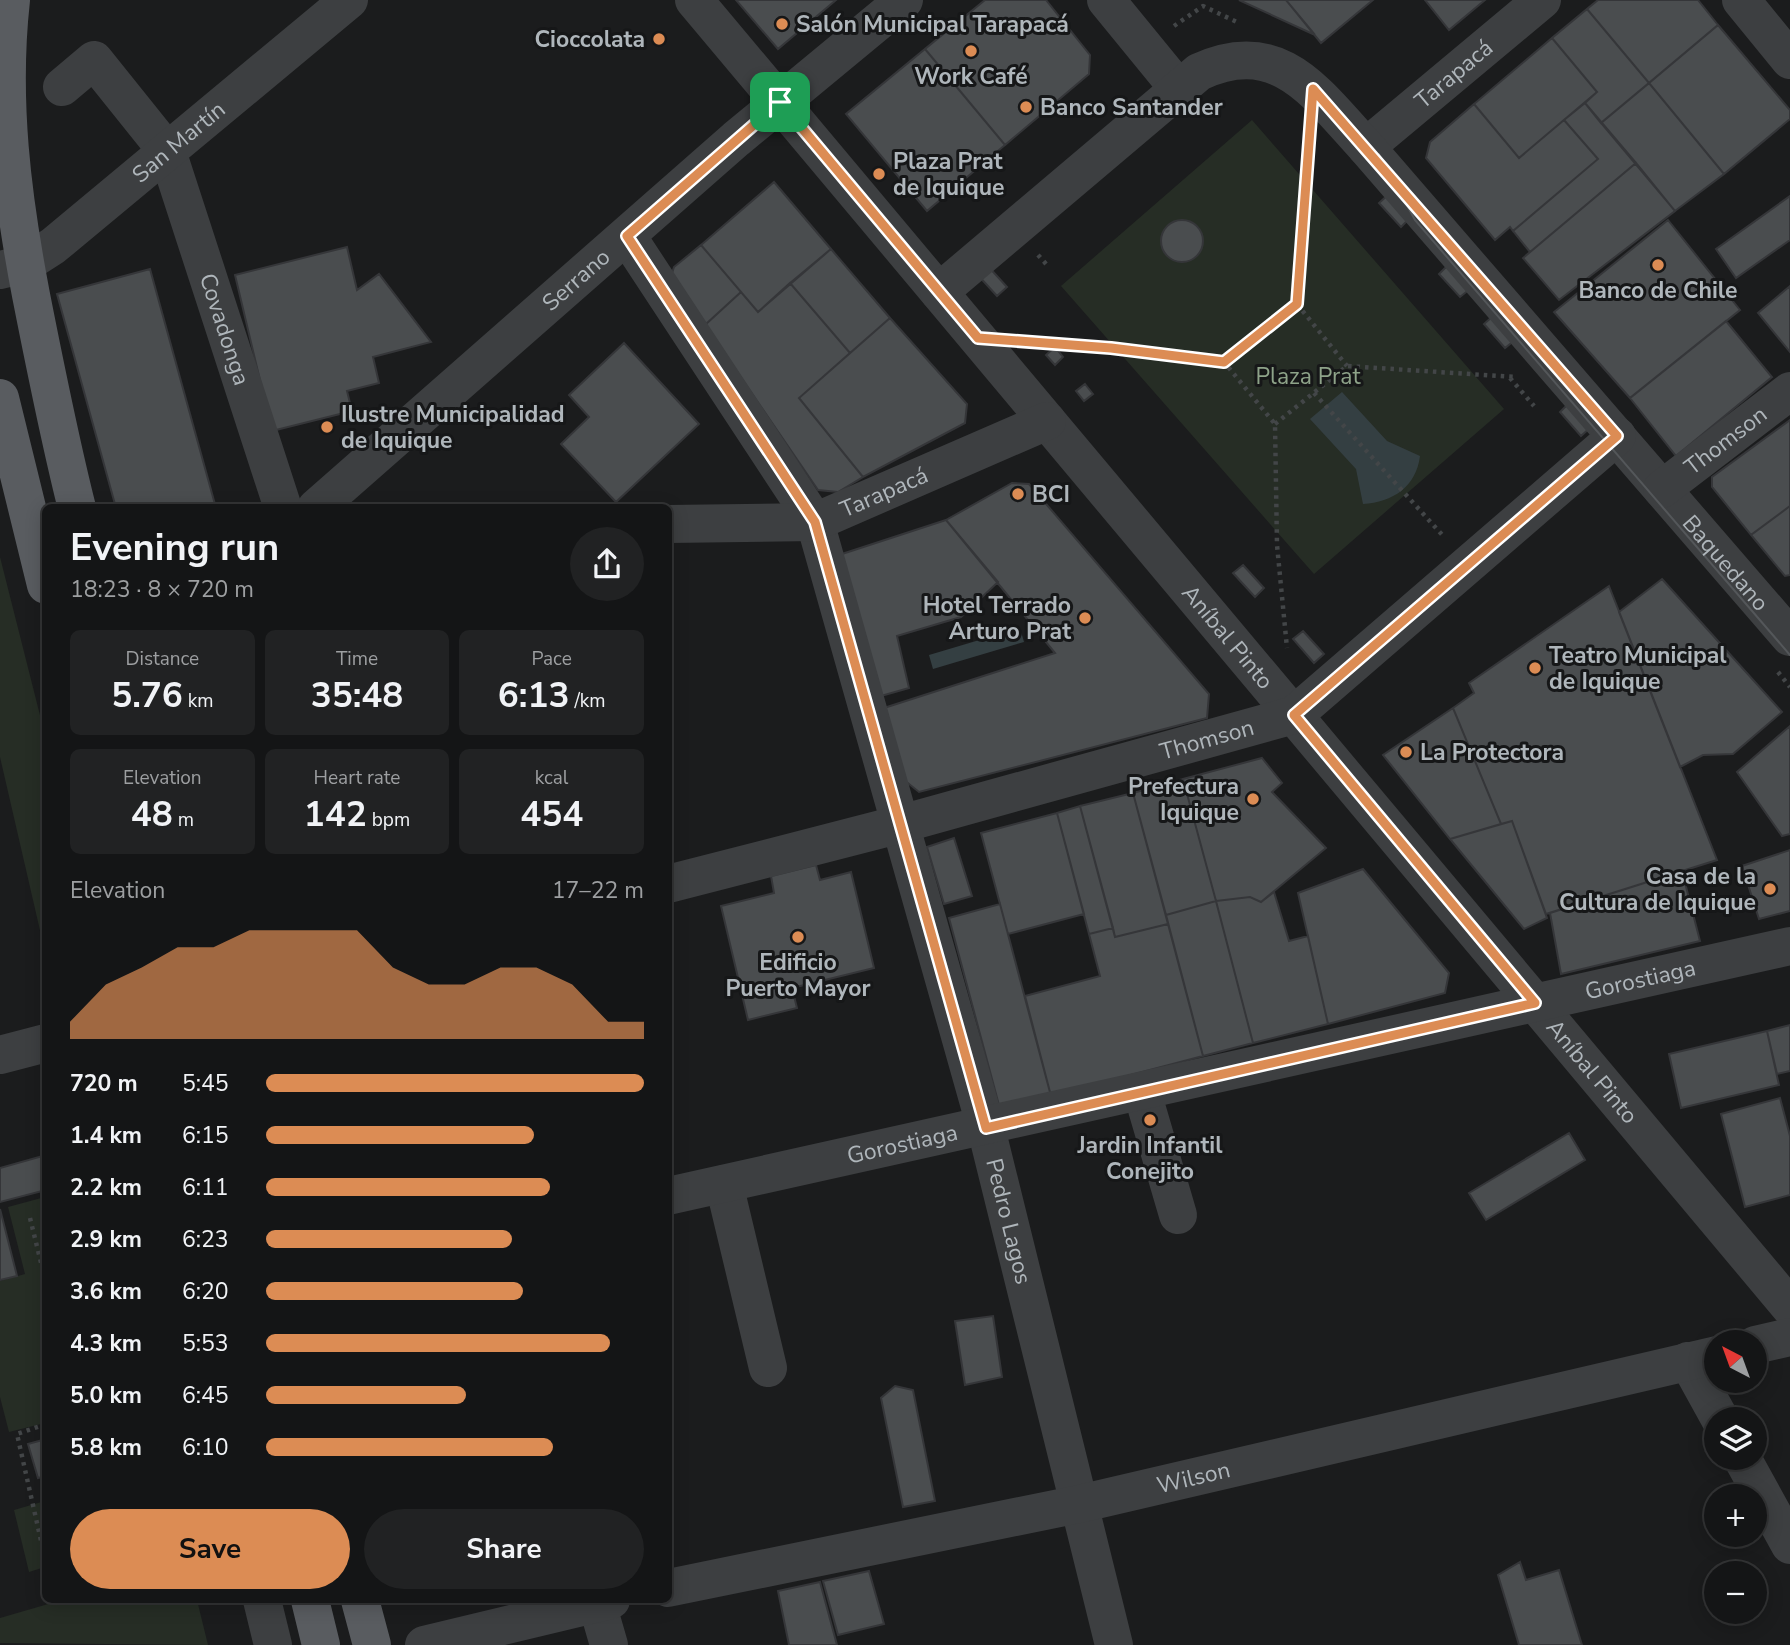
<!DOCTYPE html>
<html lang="en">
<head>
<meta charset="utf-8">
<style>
  :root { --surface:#141516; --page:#212223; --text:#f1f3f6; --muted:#9d9fa1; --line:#333435; --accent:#dc8c54 }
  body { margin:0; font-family:"Nunito Sans",sans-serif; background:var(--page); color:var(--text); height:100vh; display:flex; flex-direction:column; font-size:26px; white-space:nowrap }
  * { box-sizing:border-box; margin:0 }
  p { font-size:23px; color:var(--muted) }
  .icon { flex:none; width:38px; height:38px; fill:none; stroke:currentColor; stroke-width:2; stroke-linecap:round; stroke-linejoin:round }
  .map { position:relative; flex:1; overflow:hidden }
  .details { position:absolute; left:42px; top:504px; width:630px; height:1099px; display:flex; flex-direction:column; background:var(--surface); border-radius:10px; box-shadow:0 4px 18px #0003,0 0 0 2px var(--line) }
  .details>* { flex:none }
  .needle { width:46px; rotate:319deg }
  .tools { position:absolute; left:1704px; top:1330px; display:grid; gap:14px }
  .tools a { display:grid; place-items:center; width:63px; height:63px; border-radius:50%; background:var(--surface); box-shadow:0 4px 18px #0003,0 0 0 2px var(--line); font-size:35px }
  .pin { position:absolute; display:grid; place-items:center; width:60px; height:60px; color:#fff; margin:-30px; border-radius:14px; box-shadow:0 4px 10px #0006 }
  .round { display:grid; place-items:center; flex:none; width:74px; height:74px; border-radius:37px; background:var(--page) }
  .headline { display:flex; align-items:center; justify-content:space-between; height:119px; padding:0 28px }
  h1 { font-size:38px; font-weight:700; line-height:52px }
  .stats { display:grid; grid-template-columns:repeat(3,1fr); gap:10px; height:119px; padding:7px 28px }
  .stats div { display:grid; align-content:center; border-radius:10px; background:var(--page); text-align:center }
  .stats b { font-size:35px; font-weight:700 }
  .stats small { font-size:19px; font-weight:400 }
  .stats p { font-size:19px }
  .chart { height:196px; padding:14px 28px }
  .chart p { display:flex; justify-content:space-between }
  .chart svg { width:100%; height:126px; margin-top:7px; fill:var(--accent); opacity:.7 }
  .action { display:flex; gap:14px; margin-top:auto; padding:14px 28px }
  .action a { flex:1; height:80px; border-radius:42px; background:var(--accent); color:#111; font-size:28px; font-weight:700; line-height:80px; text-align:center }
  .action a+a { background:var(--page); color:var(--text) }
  ul { padding:0 28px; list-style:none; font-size:23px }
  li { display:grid; grid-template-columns:112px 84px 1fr; align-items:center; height:52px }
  li i { height:18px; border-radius:9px; background:var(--accent) }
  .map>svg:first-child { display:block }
</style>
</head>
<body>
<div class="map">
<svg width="1790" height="1645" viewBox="0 0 1790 1645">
  <rect width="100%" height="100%" fill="#1b1c1d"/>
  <path fill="#262d25" d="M1252 120 1504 409 1314 574 1061 286Z
    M0 557 45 735V952L0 757Z
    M45 1197V1423L9 1432 0 1397V1281L25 1274 8 1207Z
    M45 1501V1567L29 1572 14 1510Z
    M62 1600H197L208 1645 0 1643V1618Z"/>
  <path fill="#343f42" d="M1342 392 1387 441 1420 456C1416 487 1393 502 1363 504L1356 469 1310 419Z
    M1020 628 1024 642 933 669 929 655Z"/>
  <path fill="#4a4d4f" stroke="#353639" stroke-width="2" d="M736 0H836L778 49Z
    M985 0H1046L1090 55 1089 74 1005 145 925 49Z
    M1239 0H1286L1315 35Z
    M1286 0H1373L1321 43Z
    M1425 0H1485L1449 30Z
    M1598 0H1698L1718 25 1649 83 1587 9Z
    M1587 9 1649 83 1601 123 1585 103 1597 92 1552 38Z
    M1718 25 1790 110V119L1724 174 1649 83Z
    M1552 38 1597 92 1519 158 1474 104Z
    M925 49 1005 145 927 211 846 114Z
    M1649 83 1724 174 1675 211 1601 123Z
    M1585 103 1636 163 1530 252 1513 231 1598 159 1564 120Z
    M1474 104 1519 158 1564 120 1598 159 1513 231 1510 227 1495 240 1426 158 1430 142Z
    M1636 163 1675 211 1559 300 1523 258Z
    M774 182 831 249 758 312 701 245Z
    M1389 194 1410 218 1401 227 1379 203Z
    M1790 196V240L1736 278 1716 249Z
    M1161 241a21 21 0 1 1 42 0a21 21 0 1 1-42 0Z
    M1668 220 1740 310 1630 398 1554 312Z
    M701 245 741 292 705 325 671 276 674 267Z
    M347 247 357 290 379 274 431 342 373 357 379 383 347 391 352 411 272 431 235 275Z
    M831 249 890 318 850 353 790 283Z
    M986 264 1007 287 997 296 976 273Z
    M1448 265 1470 289 1460 297 1439 274Z
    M150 269 216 508H116L57 294Z
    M790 283 850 353 799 398 863 477 838 492 818 490 705 325 741 292 758 312Z
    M1790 286V352L1758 313Z
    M1493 316 1515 340 1505 348 1484 324Z
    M890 318 967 404 965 423 863 477 799 398Z
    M1726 321 1772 377 1676 456 1630 398Z
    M624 343 699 424 616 502 561 444 589 417 569 395Z
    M1055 347 1063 357 1055 365 1046 355Z
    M1085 384 1093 394 1084 401 1076 391Z
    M1569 403 1591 427 1581 436 1560 412Z
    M1790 420V506L1751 535 1712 487V477Z
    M1012 483 1029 484 1209 694 1207 718 919 792 904 780 884 708 1055 653 946 520Z
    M1790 506V575L1785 576 1751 535Z
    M946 520 998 582 961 617 897 636 909 688 881 696 839 555Z
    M1243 565 1264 588 1255 597 1233 573Z
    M1662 579 1782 712 1733 754 1703 755 1680 767 1619 612Z
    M1609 586 1717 860 1546 914 1512 821 1501 824 1453 708 1474 693 1469 683Z
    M1303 631 1324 654 1314 663 1293 639Z
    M1453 708 1501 824 1450 839 1383 755Z
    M1790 726V834L1782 836 1737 772Z
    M1262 758 1282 783 1272 792 1326 848 1261 902 1250 897 1216 901 1183 779Z
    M1183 779 1216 901 1166 915 1133 793Z
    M1133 793 1168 924 1115 937 1080 806Z
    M1080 806 1113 928 1089 934 1057 813Z
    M1057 813 1084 914 1008 934 981 833Z
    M1512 821 1547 918 1524 929 1450 839Z
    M954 838 972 896 944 904 927 847Z
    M1790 850V911L1759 919 1742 866Z
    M816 865 820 880 851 872 874 968 792 988 797 1008 748 1020 721 906 774 893 771 876Z
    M1363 869 1449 973 1445 993 1328 1024 1298 893Z
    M1682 871 1700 941 1561 974 1550 913Z
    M1274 892 1289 941 1308 936 1328 1024 1253 1043 1216 901 1250 897 1261 902Z
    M1216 901 1253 1043 1203 1056 1166 915Z
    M1000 904 1051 1096 1000 1109 949 918Z
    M1168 924 1203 1056 1051 1096 1025 996 1100 976 1089 934 1113 928 1115 937Z
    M1790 1025V1071L1777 1074 1767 1031Z
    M1767 1031 1779 1085 1681 1108 1669 1054Z
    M1780 1098 1790 1136V1195L1745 1207 1721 1114Z
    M1569 1133 1585 1160 1486 1220 1469 1193Z
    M46 1155V1190L0 1202V1168Z
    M0 1209 17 1276 0 1280Z
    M993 1316 1002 1377 965 1385 955 1321Z
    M895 1386 913 1390 935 1501 903 1507 881 1398Z
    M46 1439V1476L38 1478 28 1444Z
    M1520 1562 1526 1580 1559 1570 1582 1645H1519L1498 1575Z
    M869 1571 884 1624 838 1635 823 1581Z
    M820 1582 837 1645H789L778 1591Z"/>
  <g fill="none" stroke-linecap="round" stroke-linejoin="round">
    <path stroke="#434648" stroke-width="4.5" stroke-dasharray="3.5 5" stroke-linecap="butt" d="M1174 26 1203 6 1239 23
      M1038 255 1047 265
      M1297 304 1310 141
      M1028 342 1224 362 1275 424 1277 545 1287 648
      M1224 362 1297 304 1347 366
      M1510 378 1534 406
      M1314 393 1445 538
      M1275 424 1347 366 1515 377
      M1778 672 1790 687
      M30 1218 46 1283
      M46 1424 17 1434 46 1563"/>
    <g stroke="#3d3f41" stroke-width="38">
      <path id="s1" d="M694 0 1790 1307"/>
      <path d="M1106 0 1178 88"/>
      <path d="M1741 0 1790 60"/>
      <path id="s2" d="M62 87 94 60 167 151 283 508"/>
      <path id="s3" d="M1366 147 1542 0"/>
      <path id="s4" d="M627 236 815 522 986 1128 1114 1645"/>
      <path id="s5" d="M0 270 25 264 53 246 349 0"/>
      <path id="s6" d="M939 292 1199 72C1279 35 1316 93 1366 147L1790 637"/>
      <path id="s7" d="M1662 489 1790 391"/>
      <path id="s8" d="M316 508 736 139 904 0"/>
      <path id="s9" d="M668 524 815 522 1047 421"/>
      <path id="s10" d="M668 884 901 824 1294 715 1617 436"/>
      <path d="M0 1055 46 1043"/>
      <path d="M1142 1092 1178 1215"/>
      <path d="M724 1184 768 1368"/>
      <path id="s11" d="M668 1196 1790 946"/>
      <path d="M1755 1345 1790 1337"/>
      <path d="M1688 1361 1720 1419"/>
      <path d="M1742 1458 1790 1545"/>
      <path id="s12" d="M668 1588 1079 1504 1717 1355"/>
      <path d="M262 1600 273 1645"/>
      <path d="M596 1600 609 1645"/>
      <path d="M424 1645 611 1600"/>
    </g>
    <path stroke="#595c60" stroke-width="38" d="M11 0C0 100 12 196 31 295 45 366 59 437 77 508
      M0 398 46 585
      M310 1600 321 1645
      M360 1600 372 1645"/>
    <path stroke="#54575a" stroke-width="2" d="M1379 154 1415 220 1790 655"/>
  </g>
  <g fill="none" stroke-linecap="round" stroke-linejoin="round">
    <g stroke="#fff" stroke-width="14">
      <path id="route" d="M1313 89 1617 436 1294 715 1535 1003 986 1128 815 522 627 236 780 102 978 338 1111 348 1224 362 1297 304Z"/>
    </g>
    <use href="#route" stroke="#dc8c54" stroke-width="9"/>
  </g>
  <g fill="#dc8c54" stroke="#161718" stroke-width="2.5">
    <circle cx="782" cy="24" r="7"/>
    <circle cx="659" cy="39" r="7"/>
    <circle cx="971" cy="51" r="7"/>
    <circle cx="1026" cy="107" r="7"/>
    <circle cx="879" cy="174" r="7"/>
    <circle cx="1658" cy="265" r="7"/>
    <circle cx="327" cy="427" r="7"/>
    <circle cx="1018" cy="494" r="7"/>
    <circle cx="1085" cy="618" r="7"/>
    <circle cx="1535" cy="668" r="7"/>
    <circle cx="1406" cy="752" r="7"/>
    <circle cx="1253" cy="799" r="7"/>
    <circle cx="1770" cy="889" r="7"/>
    <circle cx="798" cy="937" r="7"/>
    <circle cx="1150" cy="1120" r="7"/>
  </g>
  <g text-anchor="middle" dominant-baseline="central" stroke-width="6" stroke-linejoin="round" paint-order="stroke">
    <g font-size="23" font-weight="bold" fill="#afb6bb" stroke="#161718" text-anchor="start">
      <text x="796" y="24">Salón Municipal Tarapacá</text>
      <text x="645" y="39" text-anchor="end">Cioccolata</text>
      <text x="971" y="76" text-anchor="middle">Work Café</text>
      <text x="1040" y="107">Banco Santander</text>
      <text x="893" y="161">Plaza Prat<tspan x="893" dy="26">de Iquique</tspan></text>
      <text x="1658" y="290" text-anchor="middle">Banco de Chile</text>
      <text x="341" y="414">Ilustre Municipalidad<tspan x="341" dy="26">de Iquique</tspan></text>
      <text x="1032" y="494">BCI</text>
      <text x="1071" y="605" text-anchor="end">Hotel Terrado<tspan x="1071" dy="26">Arturo Prat</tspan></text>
      <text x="1549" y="655">Teatro Municipal<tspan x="1549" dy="26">de Iquique</tspan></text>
      <text x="1420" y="752">La Protectora</text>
      <text x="1239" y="786" text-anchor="end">Prefectura<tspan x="1239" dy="26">Iquique</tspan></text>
      <text x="1756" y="876" text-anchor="end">Casa de la<tspan x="1756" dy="26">Cultura de Iquique</tspan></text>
      <text x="798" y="962" text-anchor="middle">Edificio<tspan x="798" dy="26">Puerto Mayor</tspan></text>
      <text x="1150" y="1145" text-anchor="middle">Jardin Infantil<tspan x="1150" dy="26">Conejito</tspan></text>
    </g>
    <g font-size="23" fill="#afb6bb" stroke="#161718">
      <text stroke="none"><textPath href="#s3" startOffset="114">Tarapacá</textPath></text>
      <text stroke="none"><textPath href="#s5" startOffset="222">San Martín</textPath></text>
      <text stroke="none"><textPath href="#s8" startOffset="346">Serrano</textPath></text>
      <text stroke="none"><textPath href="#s2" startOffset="346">Covadonga</textPath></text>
      <text stroke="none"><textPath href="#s7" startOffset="80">Thomson</textPath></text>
      <text stroke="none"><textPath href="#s9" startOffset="222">Tarapacá</textPath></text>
      <text stroke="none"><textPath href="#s6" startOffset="1092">Baquedano</textPath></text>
      <text stroke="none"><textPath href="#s1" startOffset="831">Aníbal Pinto</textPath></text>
      <text stroke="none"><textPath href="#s10" startOffset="558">Thomson</textPath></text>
      <text stroke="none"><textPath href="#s11" startOffset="996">Gorostiaga</textPath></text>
      <text stroke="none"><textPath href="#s1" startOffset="1398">Aníbal Pinto</textPath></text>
      <text stroke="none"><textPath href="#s11" startOffset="240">Gorostiaga</textPath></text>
      <text stroke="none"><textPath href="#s4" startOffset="1068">Pedro Lagos</textPath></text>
      <text stroke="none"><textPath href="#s12" startOffset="537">Wilson</textPath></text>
    </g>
    <g font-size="23" fill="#8ea389" stroke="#161718">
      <text x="1308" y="376">Plaza Prat</text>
    </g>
  </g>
</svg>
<div class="tools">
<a><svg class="needle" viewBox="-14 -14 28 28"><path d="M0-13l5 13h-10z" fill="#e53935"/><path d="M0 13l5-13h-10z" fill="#9d9fa1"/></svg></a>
<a><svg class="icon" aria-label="layers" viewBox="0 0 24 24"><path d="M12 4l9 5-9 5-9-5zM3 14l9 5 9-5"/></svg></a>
<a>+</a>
<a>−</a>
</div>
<div class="pin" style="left:780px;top:102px;background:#1e9e55"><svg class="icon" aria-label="arrive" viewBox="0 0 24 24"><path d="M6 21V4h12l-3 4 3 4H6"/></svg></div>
<section class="details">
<div class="headline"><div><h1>Evening run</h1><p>18:23 · 8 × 720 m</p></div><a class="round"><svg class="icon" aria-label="share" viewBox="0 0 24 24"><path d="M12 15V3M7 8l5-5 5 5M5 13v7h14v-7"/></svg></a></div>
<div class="stats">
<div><p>Distance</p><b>5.76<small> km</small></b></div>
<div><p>Time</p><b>35:48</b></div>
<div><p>Pace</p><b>6:13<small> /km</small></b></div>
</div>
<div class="stats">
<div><p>Elevation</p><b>48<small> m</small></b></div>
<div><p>Heart rate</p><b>142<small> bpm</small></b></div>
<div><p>kcal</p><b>454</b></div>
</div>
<div class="chart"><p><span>Elevation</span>17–22 m</p>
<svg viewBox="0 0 160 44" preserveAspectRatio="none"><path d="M0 44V38L10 25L20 19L30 12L40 12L50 6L60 6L70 6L80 6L90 19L100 25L110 25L120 19L130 19L140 25L150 38L160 38V44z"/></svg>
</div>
<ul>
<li><b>720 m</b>5:45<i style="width:100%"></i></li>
<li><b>1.4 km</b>6:15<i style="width:71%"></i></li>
<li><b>2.2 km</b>6:11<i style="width:75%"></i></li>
<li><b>2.9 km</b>6:23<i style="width:65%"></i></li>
<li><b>3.6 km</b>6:20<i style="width:68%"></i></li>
<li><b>4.3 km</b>5:53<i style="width:91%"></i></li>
<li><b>5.0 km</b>6:45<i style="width:53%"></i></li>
<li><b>5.8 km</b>6:10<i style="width:76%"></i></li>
</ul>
<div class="action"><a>Save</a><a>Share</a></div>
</section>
</div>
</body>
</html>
